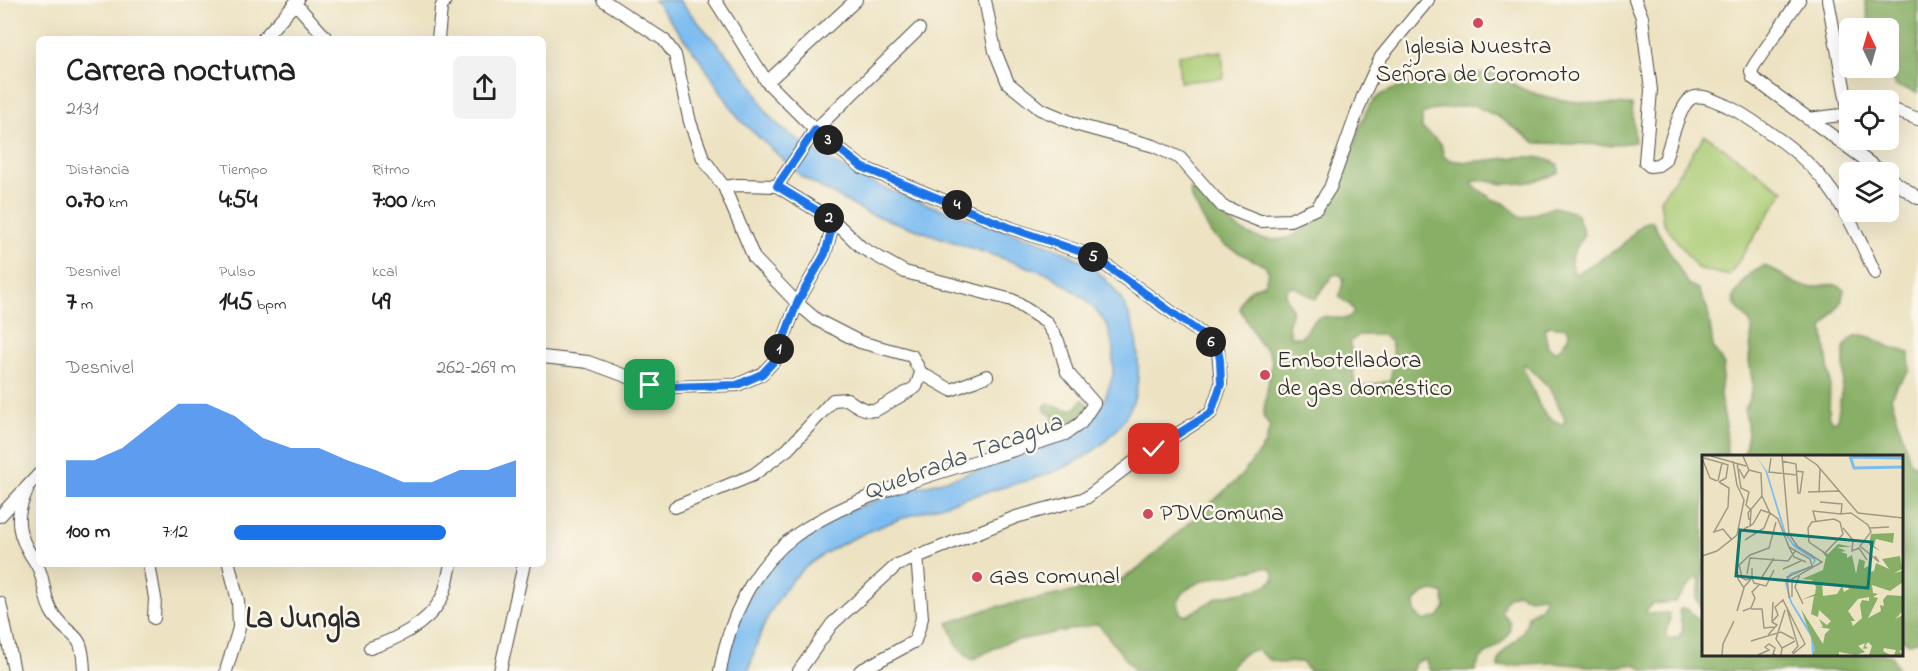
<!DOCTYPE html>
<html lang="es">
<head>
<meta charset="utf-8">
<style>
  :root { --surface:#fff; --page:#f2f2f2; --text:#222; --muted:#767676; --accent:#1a73e8 }
  body { margin:0; font-family:"Indie Flower",sans-serif; background:var(--page); color:var(--text); height:100vh; display:flex; flex-direction:column; font-size:22px; white-space:nowrap }
  * { box-sizing:border-box; margin:0 }
  p { font-size:20px; color:var(--muted) }
  .icon { flex:none; width:33px; height:33px; fill:none; stroke:currentColor; stroke-width:2; stroke-linecap:round; stroke-linejoin:round }
  .map { position:relative; flex:1; overflow:hidden }
  .side { position:absolute; left:36px; top:36px; width:510px; height:531px; display:flex; flex-direction:column; background:var(--surface); border-radius:9px; box-shadow:0 6px 24px #0002 }
  .side>* { flex:none }
  .needle { width:39px; rotate:355deg }
  .controls { position:absolute; left:1839px; top:18px; display:grid; gap:12px }
  .controls a { display:grid; place-items:center; width:60px; height:60px; border-radius:9px; background:var(--surface); box-shadow:0 6px 24px #0002; font-size:30px }
  .pin { position:absolute; display:grid; place-items:center; width:51px; height:51px; color:#fff; margin:-26px; border-radius:12px; box-shadow:0 3px 9px #0006 }
  .km { position:absolute; width:30px; height:30px; margin:-15px; border-radius:50%; background:#222; color:#fff; font-size:16px; line-height:30px; text-align:center }
  .round { display:grid; place-items:center; flex:none; width:63px; height:63px; border-radius:9px; background:var(--page) }
  .overview { display:flex; align-items:center; justify-content:space-between; height:102px; padding:0 30px }
  h1 { font-size:33px; font-weight:800; line-height:45px }
  .metrics { display:grid; grid-template-columns:repeat(3,1fr); gap:9px; height:102px; padding:6px 30px }
  .metrics div { display:grid; align-content:center }
  .metrics b { font-size:26px; font-weight:800 }
  .metrics small { font-size:16px; font-weight:400 }
  .metrics p { font-size:16px }
  .chart { height:168px; padding:12px 30px }
  .chart p { display:flex; justify-content:space-between }
  .chart svg { width:100%; height:108px; margin-top:6px; fill:var(--accent); opacity:.7 }
  ul { padding:0 30px; list-style:none; font-size:20px }
  li { display:grid; grid-template-columns:96px 72px 1fr; align-items:center; height:45px }
  li i { height:15px; border-radius:8px; background:var(--accent) }
  .map>svg:first-child { display:block }
</style>
</head>
<body>
<div class="map">
<svg width="1918" height="671" viewBox="0 0 1918 671">
  <rect width="100%" height="100%" fill="#fbf7ec"/>
  <filter id="ink" filterUnits="userSpaceOnUse"><feTurbulence type="fractalNoise" baseFrequency=".0167" numOctaves="2"/><feDisplacementMap in="SourceGraphic" scale="12" xChannelSelector="R" yChannelSelector="G"/><feConvolveMatrix kernelMatrix="1 2 1 2 8 2 1 2 1" color-interpolation-filters="sRGB"/></filter>
  <filter id="wash" filterUnits="userSpaceOnUse"><feTurbulence type="fractalNoise" baseFrequency=".008" numOctaves="4" result="noise"/><feDisplacementMap in="SourceGraphic" scale="24" xChannelSelector="R" yChannelSelector="G"/><feGaussianBlur stdDeviation="1.35" result="paint"/><feColorMatrix in="noise" values="0 0 0 0 0 0 0 0 0 0 0 0 0 0 0 0 0 1.4 0 .05"/><feComposite in="paint" operator="in"/></filter>
  <g filter="url(#wash)">
    <rect width="100%" height="100%" fill="#ede3c3"/>
    <path fill="#aacb73" stroke="#6a7b4f" stroke-width="1.5" d="M1222 51 1224 78 1180 82 1178 55Z
      M1705 135 1784 191 1729 276 1697 268 1663 222 1660 200Z"/>
    <path fill="#87af65" stroke="#596d48" stroke-width="1.5" fill-rule="evenodd" d="M1865 0H1918V93L1896 86 1884 68H1888V28H1870Z
      M1498 73C1505 75 1507 81 1513 84 1546 103 1595 104 1632 105L1635 142 1610 145 1536 143 1498 117 1474 105 1437 109 1422 114V128L1441 144 1444 157C1469 172 1534 144 1558 165L1559 172C1543 180 1524 184 1507 184 1495 184 1485 178 1473 182V185L1492 199 1504 203 1522 218 1554 207 1576 213 1584 233C1580 247 1562 261 1576 274L1619 248 1643 223 1652 221 1688 284 1698 289 1708 310 1713 347 1724 365 1720 395 1726 425 1727 456H1704L1703 611 1696 598 1700 584 1697 576 1675 602 1652 604 1645 612 1651 614 1669 613 1670 621 1665 635 1670 639 1678 637 1683 631 1679 611 1682 608 1687 609 1703 623 1704 654 1892 655 1898 671H1645L1635 664C1607 670 1583 665 1555 663 1536 662 1516 666 1498 667 1498 645 1525 644 1528 615L1540 608 1545 600 1544 596 1529 598 1517 593 1507 598 1501 611 1510 622C1512 641 1493 647 1481 658 1478 661 1477 667 1475 671H1430L1425 659 1415 663 1412 671H1309L1302 662 1280 663 1268 659 1257 650C1244 651 1234 659 1230 671H1135L1098 624 1004 643 972 660 958 647 948 623 991 608 1116 583 1138 569 1242 475 1265 444 1270 427 1263 416 1272 360 1267 350 1259 343 1240 309C1241 294 1251 288 1264 284L1269 272 1265 266 1226 246 1211 234 1191 197 1190 189 1196 190C1212 204 1228 224 1248 234 1305 259 1338 196 1352 153 1358 137 1362 111 1375 99 1398 80 1468 73 1498 73ZM1339 274 1344 279 1339 297 1351 306 1354 312 1352 315C1340 324 1330 312 1318 318 1310 323 1307 331 1301 337H1291L1288 326 1292 309 1285 295 1287 288 1293 286 1315 299 1333 275ZM1549 326 1567 328 1569 331 1568 338 1557 352 1548 347 1544 329ZM1359 335H1382L1391 342 1394 359 1390 381 1360 387 1355 385 1350 342ZM1525 364 1548 386 1565 419 1563 425 1549 418 1541 409 1523 367ZM1259 568H1269L1274 573V580L1261 588 1218 597 1186 616 1180 613 1178 601C1192 573 1234 578 1259 568ZM1433 591 1443 593 1445 607 1439 616 1424 621 1415 613V602L1423 594Z
      M1764 266C1780 270 1790 285 1808 287 1821 288 1833 279 1844 290L1841 303 1823 328 1830 379 1829 415 1833 422 1837 421 1844 375V348C1856 325 1873 338 1890 347 1896 350 1903 350 1909 353L1910 371 1896 386 1891 397 1910 461 1918 468V641L1909 643 1902 639V456H1744L1748 433 1745 410 1753 386 1749 361 1752 329 1750 322 1734 304 1733 297 1749 274Z
      M1083 399 1089 406 1068 429 1053 434 1049 424 1054 416 1046 412 1044 407 1048 403C1054 407 1072 412 1077 407 1079 404 1081 401 1083 399Z"/>
    <path fill="#7cbcf1" stroke="#54748e" stroke-width="1.5" d="M654 0H679C702 28 728 54 750 83 758 94 762 108 771 118 782 131 803 143 818 153 872 190 940 208 1002 229 1037 241 1076 251 1104 278 1132 305 1140 340 1138 377 1135 428 1091 458 1048 474 979 496 849 524 798 574 773 600 757 636 749 671H722L735 622 759 579 791 546 828 519 882 498 960 476 1069 438 1088 424 1104 401 1113 375V345L1107 325 1098 313 1084 298 1049 274 867 213 802 177 739 119 699 58Z"/>
  </g>
  <g filter="url(#ink)">
    <g fill="none" stroke-linecap="round" stroke-linejoin="round">
      <g stroke="#484742" stroke-width="14">
        <path id="minor" d="M603 0 664 40 675 55 690 122 703 158 724 187 738 185 777 186 834 221 862 248 905 272 1012 300 1046 322 1058 341 1067 372 1094 403 1081 423 1065 434C983 462 865 486 796 535 752 567 729 619 720 671
          M715 0 767 82 815 130 862 167 1011 228 1093 256 1206 337 1218 349 1221 384 1211 413 1135 461 1086 498 1016 517 897 565 832 624 799 671
          M985 0 995 51 1008 83 1040 109 1078 125 1154 146 1180 158 1222 206 1260 221 1290 220 1317 208 1330 188 1363 96 1381 57 1428 0
          M1635 0 1642 17 1651 90 1645 162 1650 166 1658 165 1665 160C1669 147 1680 103 1692 98 1703 93 1717 102 1727 106 1742 113 1756 123 1770 133 1829 172 1846 210 1875 273
          M1799 0 1755 64 1751 71 1753 78 1882 172
          M1828 0 1850 119
          M295 3 327 39
          M263 39 298 0
          M438 39 441 8 445 0
          M767 82 856 0
          M1888 108 1918 119
          M1808 119 1850 114
          M1888 177 1918 198
          M777 186 815 130 919 29
          M724 187 754 258 797 303 817 320 860 342 912 356 921 373 951 390 987 376
          M543 357 588 362 650 385 669 387 737 385 762 374 776 359 797 303 825 254 834 221
          M27 490C17 512 15 528 28 550 32 558 39 566 41 575 45 588 45 602 53 614 73 643 82 627 84 671
          M675 507 753 475 788 449 833 400 847 399C855 405 865 412 876 410L916 387 921 373
          M0 516 39 474
          M149 564 155 598 154 618
          M0 603 14 671
          M370 648C395 640 427 624 440 601 447 590 448 576 451 564
          M226 671 239 628 238 601 229 564
          M500 671 524 564
          M860 671 915 641 922 618 917 555"/>
      </g>
      <use href="#minor" stroke="#fff" stroke-width="12"/>
    </g>
  </g>
  <g fill="none" stroke-linecap="round" stroke-linejoin="round" filter="url(#ink)">
    <g stroke="#fff" stroke-width="12">
      <path id="route" d="M650 385 669 387 737 385 762 374 776 359 797 303 825 254 834 221 777 186 815 130 862 167 1011 228 1093 256 1206 337 1218 349 1220 360 1221 384 1211 413 1154 449"/>
    </g>
    <use href="#route" stroke="#1a73e8" stroke-width="8"/>
  </g>
  <g fill="#d1495b" stroke="#fbf7ec" stroke-width="2">
    <circle cx="1478" cy="23" r="6"/>
    <circle cx="1265" cy="375" r="6"/>
    <circle cx="1148" cy="514" r="6"/>
    <circle cx="977" cy="577" r="6"/>
  </g>
  <g text-anchor="middle" dominant-baseline="central" stroke-width="5" stroke-linejoin="round" paint-order="stroke">
    <g font-size="24" fill="#2b2b2b" stroke="#fbf7ec" text-anchor="start">
      <text x="1478" y="47" text-anchor="middle">Iglesia Nuestra<tspan x="1478" dy="28">Señora de Coromoto</tspan></text>
      <text x="1277" y="361">Embotelladora<tspan x="1277" dy="28">de gas doméstico</tspan></text>
      <text x="1160" y="514">PDVComuna</text>
      <text x="989" y="577">Gas comunal</text>
    </g>
    <g font-size="26" font-style="italic" fill="#435666" stroke="#fbf7ec">
      <text transform="translate(963 458) rotate(-20)">Quebrada Tacagua</text>
    </g>
    <g font-size="30" font-weight="bold" fill="#2b2b2b" stroke="#fbf7ec">
      <text x="303" y="620">La Jungla</text>
    </g>
  </g>
  <g transform="translate(1702 455)">
    <rect width="201" height="201" fill="#ede3c3"/>
    <path d="M192 78 191 88 174 84 172 91 178 96 167 90 169 79ZM136 89 150 92H135L144 96 139 97 145 99V103L150 100 154 119 157 104 163 106 162 113 167 111V117L172 116 174 108 187 114 180 104 198 101 200 114 192 118 201 116V127L188 136 170 130 171 138 176 139 171 142 176 143 166 163 179 156 178 150 182 151 181 145 185 140 200 141 201 137V156L193 164 201 160V195L197 196 201 200H192L194 195 182 193 181 196 188 200H167L170 191 166 187 163 191 166 193 161 194 163 188 156 191 163 197 154 200 137 197V200H110L113 194 99 154 121 189 123 179 128 174 117 172H121L117 164 125 170 129 166 117 155 116 162 109 159 112 141 99 145 113 139 114 132 110 125 100 124 121 115 124 102 119 95 126 99ZM120 128 146 131 147 134 142 137 140 131 135 139 121 141ZM167 142V146L160 145 158 150 160 163 151 171 149 166H153L146 156 156 144Z" fill="#87af65" fill-rule="evenodd"/>
    <path d="M54 1 65 16 84 78 91 88 111 100 114 105 110 113 90 119 85 129 90 147 105 171 109 181 113 194 110 200 109 182 88 147 83 128 88 118 110 111 112 105 92 92 82 78 63 15Z" fill="#7cbcf1"/>
    <path fill="none" stroke="#7cbcf1" stroke-width="3" d="M148 1 152 13 201 12M148 2 201 3"/>
    <path fill="none" stroke="#9f9986" stroke-width="1.5" d="M9 1 44 11M41 1 47 15 59 18 60 41 68 58 62 73 43 85M80 1 87 79 96 92 120 107 90 124V142M102 1 115 10 156 58 201 63M0 3 8 23 15 26M2 3 20 8 16 26M69 3 67 17 95 20M80 6 94 9 96 38H98L101 17 94 16M35 8 39 33 47 37 44 50 49 55 48 72M37 14 42 23 47 15M17 27 27 33 26 52 12 77 21 74 30 85M17 27 24 23 26 10 20 8M106 37 138 36M117 38 118 14M118 47 140 49 139 59 149 58 166 70 169 77 158 91 177 107 173 101M132 64 138 67 141 79 123 98 107 87 106 73 110 67ZM47 65 46 58 60 41M114 67 111 56 139 59M141 73 151 85 150 96 157 93 165 105M168 73 187 72M42 74 51 69 59 55 68 58 76 64 87 92 108 104 110 111 85 122 87 143M87 92 92 102 104 107M0 101 15 96 35 80 42 45 35 30 31 6M37 109 40 123 44 125 50 123V113M81 114 99 106M45 119 48 103 86 106 94 95M98 119 93 132 101 149M60 122 72 103M42 132 50 123 52 128 64 131 72 115M49 154H60L62 173 72 172M85 154 96 191 90 198M35 156 42 133 36 124 35 112 48 100 67 93 74 67M41 156 49 153 53 143 50 137 57 130M70 166 71 147M66 180 75 170 70 167 76 160 73 152 81 145 103 189 91 199M49 186 79 177 92 184M80 193 74 184 83 155M20 200 21 189 32 166M56 200 67 195 63 192 67 189 73 193 71 199 74 200M79 200 80 193 93 186"/>
    <path fill="#0f766e" fill-opacity="0.15" stroke="#0f766e" stroke-width="3" d="M38 75 170 87 166 133 34 121Z"/>
    <rect width="201" height="201" fill="none" stroke="#2b2b2b" stroke-width="3"/>
  </g>
</svg>
<div class="controls">
<a><svg class="needle" viewBox="-14 -14 28 28"><path d="M0-13l5 13h-10z" fill="#e53935"/><path d="M0 13l5-13h-10z" fill="#767676"/></svg></a>
<a><svg class="icon" aria-label="locate" viewBox="0 0 24 24"><circle cx="12" cy="12" r="6"/><path d="M12 2v4M12 18v4M2 12h4M18 12h4"/></svg></a>
<a><svg class="icon" aria-label="layers" viewBox="0 0 24 24"><path d="M12 4l9 5-9 5-9-5zM3 14l9 5 9-5"/></svg></a>
</div>
<div class="pin" style="left:650px;top:385px;background:#1e9e55"><svg class="icon" aria-label="arrive" viewBox="0 0 24 24"><path d="M6 21V4h12l-3 4 3 4H6"/></svg></div>
<div class="pin" style="left:1154px;top:449px;background:#d93025"><svg class="icon" aria-label="check" viewBox="0 0 24 24"><path d="M5 12l5 5 9-10"/></svg></div>
<b class="km" style="left:779px;top:349px">1</b>
<b class="km" style="left:829px;top:218px">2</b>
<b class="km" style="left:828px;top:140px">3</b>
<b class="km" style="left:957px;top:205px">4</b>
<b class="km" style="left:1093px;top:257px">5</b>
<b class="km" style="left:1211px;top:342px">6</b>
<section class="side">
<div class="overview"><div><h1>Carrera nocturna</h1><p>21:31</p></div><a class="round"><svg class="icon" aria-label="share" viewBox="0 0 24 24"><path d="M12 15V3M7 8l5-5 5 5M5 13v7h14v-7"/></svg></a></div>
<div class="metrics">
<div><p>Distancia</p><b>0.70<small> km</small></b></div>
<div><p>Tiempo</p><b>4:54</b></div>
<div><p>Ritmo</p><b>7:00<small> /km</small></b></div>
</div>
<div class="metrics">
<div><p>Desnivel</p><b>7<small> m</small></b></div>
<div><p>Pulso</p><b>145<small> bpm</small></b></div>
<div><p>kcal</p><b>49</b></div>
</div>
<div class="chart"><p><span>Desnivel</span>262–269 m</p>
<svg viewBox="0 0 160 44" preserveAspectRatio="none"><path d="M0 44V29L10 29L20 24L30 15L40 6L50 6L60 11L70 20L80 24L90 24L100 29L110 33L120 38L130 38L140 33L150 33L160 29V44z"/></svg>
</div>
<ul>
<li><b>100 m</b>7:12<i style="width:75%"></i></li>
</ul>
</section>
</div>
</body>
</html>
